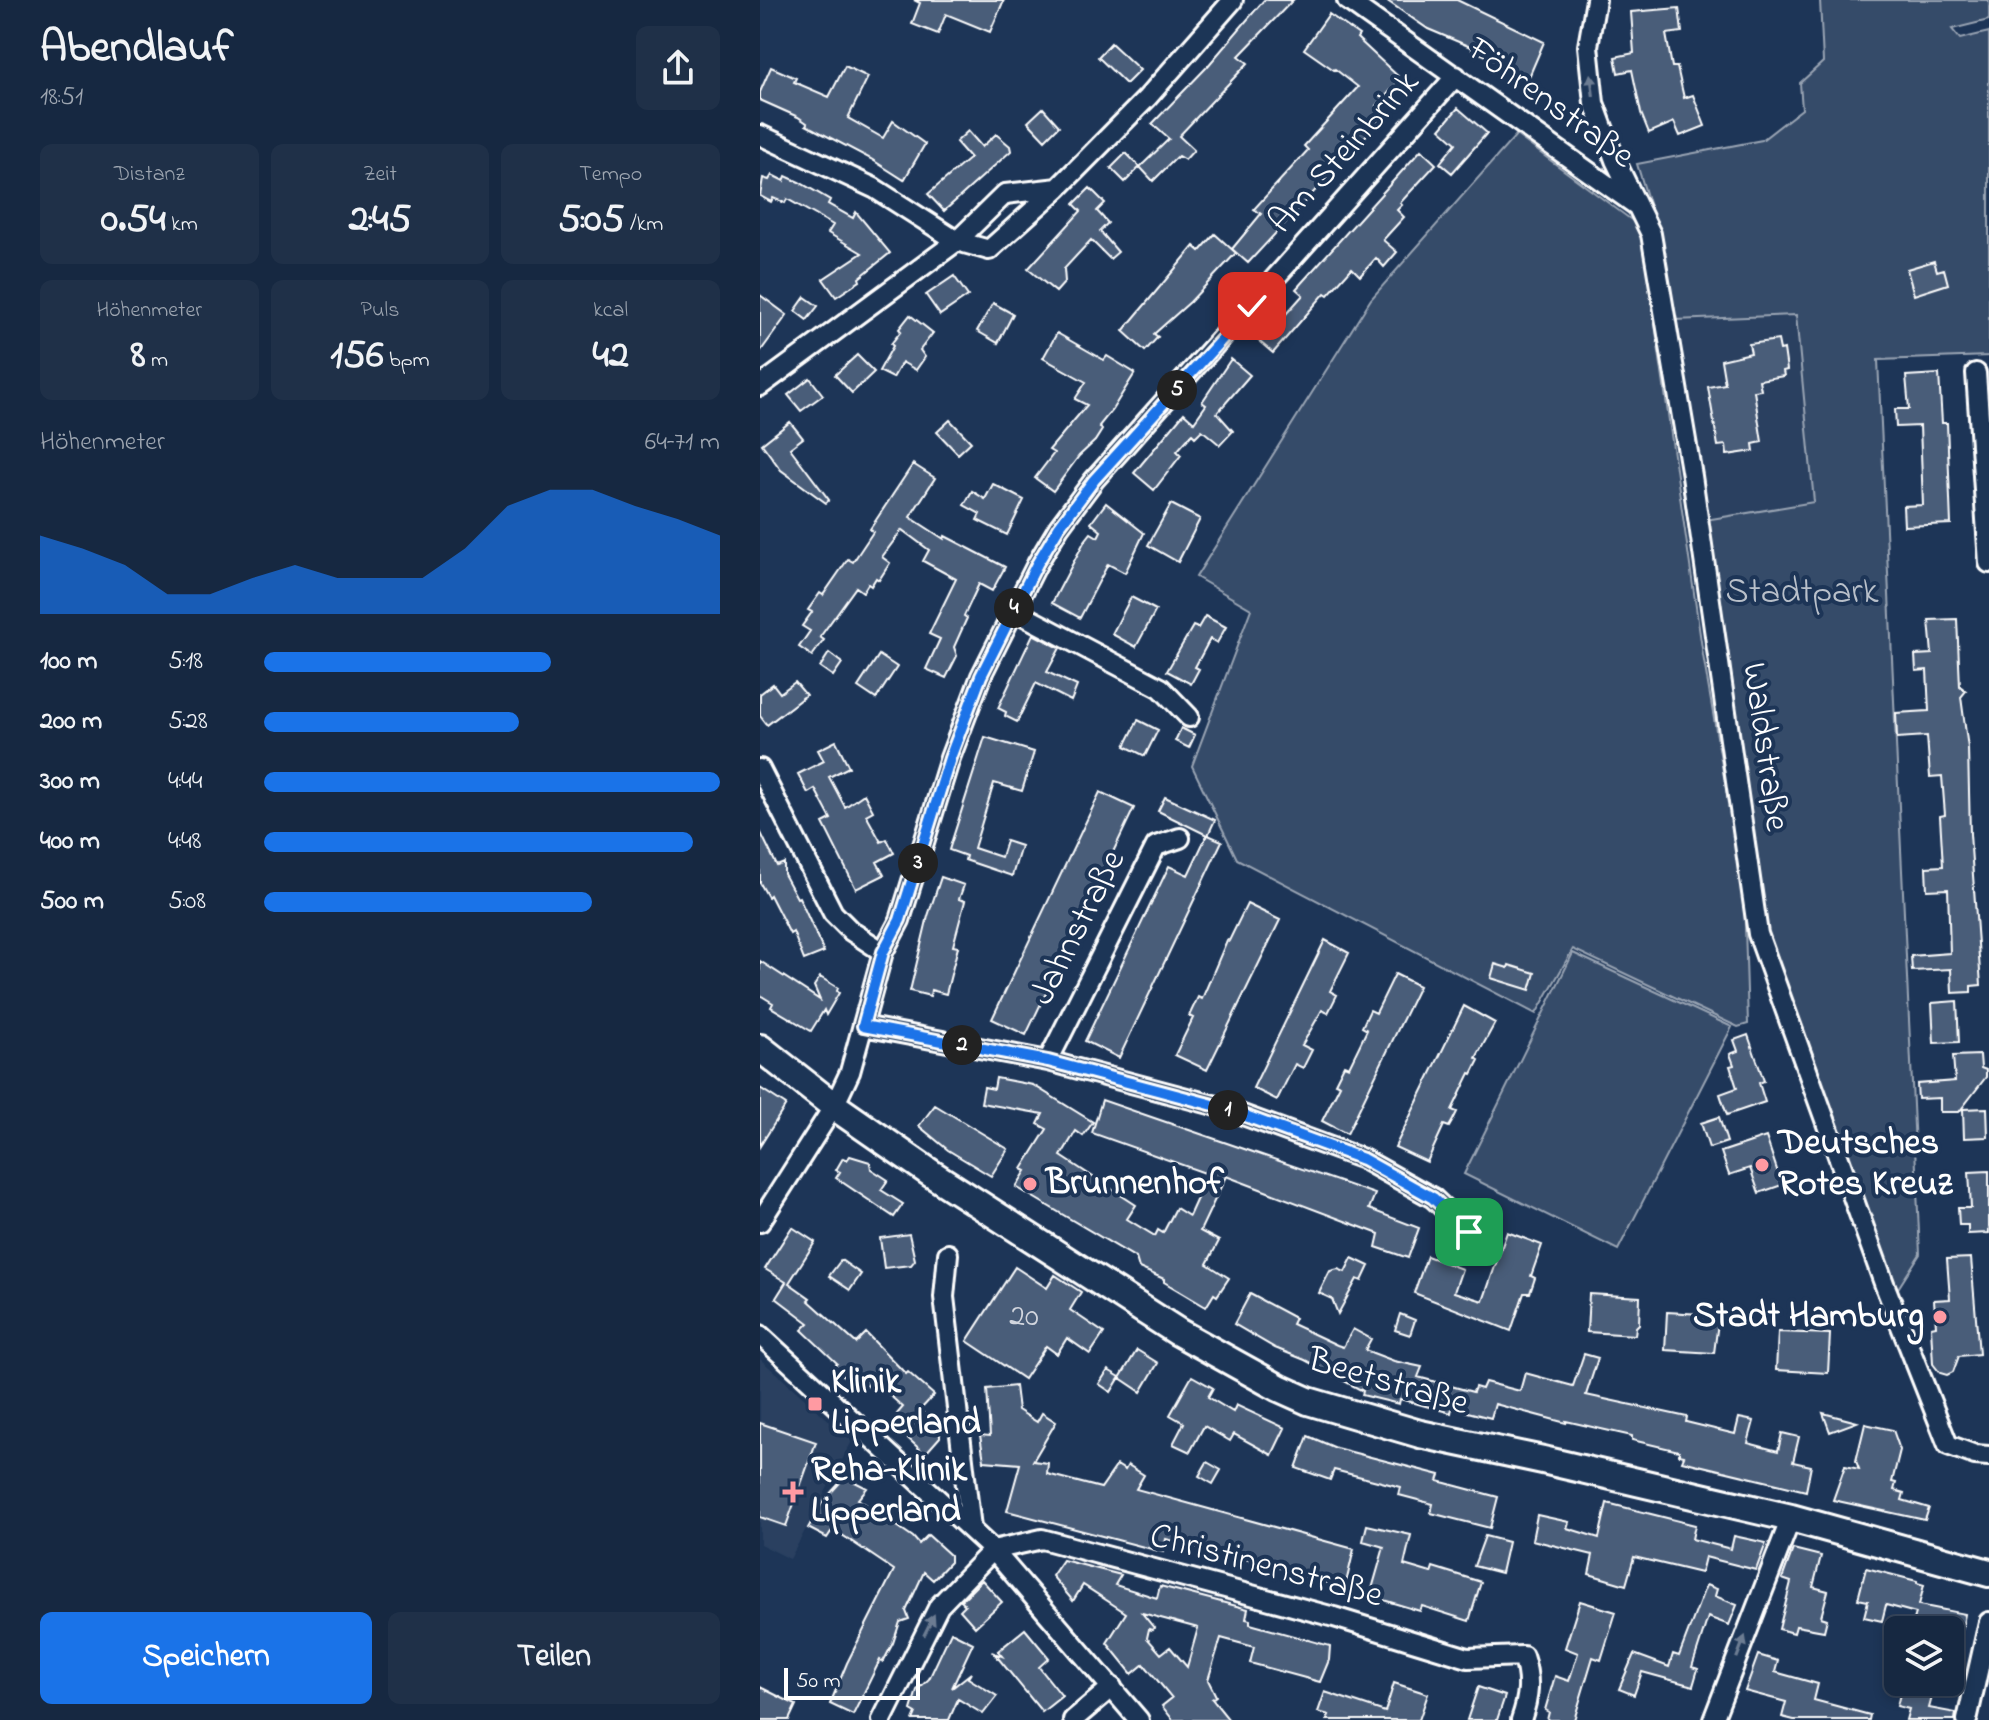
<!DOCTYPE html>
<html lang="de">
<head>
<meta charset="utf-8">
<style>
  :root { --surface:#162841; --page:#1f3048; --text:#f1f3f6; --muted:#9ea6b1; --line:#35445a; --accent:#1a73e8 }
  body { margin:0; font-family:"Indie Flower",sans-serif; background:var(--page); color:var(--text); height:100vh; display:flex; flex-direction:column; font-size:30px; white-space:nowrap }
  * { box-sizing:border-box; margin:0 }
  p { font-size:26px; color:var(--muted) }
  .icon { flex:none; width:44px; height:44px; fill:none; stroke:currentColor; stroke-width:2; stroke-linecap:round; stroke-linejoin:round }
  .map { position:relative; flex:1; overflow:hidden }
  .side { display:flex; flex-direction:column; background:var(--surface); width:760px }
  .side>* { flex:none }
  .controls { position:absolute; left:1124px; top:1616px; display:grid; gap:16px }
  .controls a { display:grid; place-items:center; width:80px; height:80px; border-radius:12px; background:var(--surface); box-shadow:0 4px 12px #0003,0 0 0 2px var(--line); font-size:40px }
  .scale { position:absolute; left:24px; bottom:20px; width:136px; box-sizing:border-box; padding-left:8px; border:4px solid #fff; border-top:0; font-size:22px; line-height:28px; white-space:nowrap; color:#fff; -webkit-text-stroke:6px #1d3557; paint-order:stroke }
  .pin { position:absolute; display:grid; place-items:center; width:68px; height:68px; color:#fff; margin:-34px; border-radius:16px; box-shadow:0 4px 12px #0006 }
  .km { position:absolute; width:40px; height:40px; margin:-20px; border-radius:50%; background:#222; color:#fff; font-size:22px; line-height:40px; text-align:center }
  .round { display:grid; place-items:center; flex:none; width:84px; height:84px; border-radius:12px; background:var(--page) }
  .head { display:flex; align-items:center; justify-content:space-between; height:136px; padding:0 40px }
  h1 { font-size:44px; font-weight:700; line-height:60px }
  .metrics { display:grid; grid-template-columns:repeat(3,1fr); gap:12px; height:136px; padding:8px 40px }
  .metrics div { display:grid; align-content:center; border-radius:12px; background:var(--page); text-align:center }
  .metrics b { font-size:40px; font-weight:700 }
  .metrics small { font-size:22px; font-weight:400 }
  .metrics p { font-size:22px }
  .chart { height:224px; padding:16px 40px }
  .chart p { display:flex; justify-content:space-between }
  .chart svg { width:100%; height:144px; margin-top:8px; fill:var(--accent); opacity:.7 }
  .button { display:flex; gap:16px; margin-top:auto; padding:16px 40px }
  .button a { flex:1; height:92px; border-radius:12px; background:var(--accent); color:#fff; font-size:32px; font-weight:700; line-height:92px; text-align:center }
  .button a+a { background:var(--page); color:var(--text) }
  ul { padding:0 40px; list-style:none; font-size:26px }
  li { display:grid; grid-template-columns:128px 96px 1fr; align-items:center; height:60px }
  li i { height:20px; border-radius:10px; background:var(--accent) }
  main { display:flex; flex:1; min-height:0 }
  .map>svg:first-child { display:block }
</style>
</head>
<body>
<main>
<section class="side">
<div class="head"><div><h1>Abendlauf</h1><p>18:51</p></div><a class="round"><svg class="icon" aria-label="share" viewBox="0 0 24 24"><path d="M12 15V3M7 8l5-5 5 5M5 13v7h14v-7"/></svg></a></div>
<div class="metrics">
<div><p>Distanz</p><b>0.54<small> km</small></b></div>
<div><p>Zeit</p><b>2:45</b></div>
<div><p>Tempo</p><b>5:05<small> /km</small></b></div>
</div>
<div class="metrics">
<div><p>Höhenmeter</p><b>8<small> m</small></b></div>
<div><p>Puls</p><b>156<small> bpm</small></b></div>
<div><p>kcal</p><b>42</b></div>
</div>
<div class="chart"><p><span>Höhenmeter</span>64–71 m</p>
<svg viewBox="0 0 160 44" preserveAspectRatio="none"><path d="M0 44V20L10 24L20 29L30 38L40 38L50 33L60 29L70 33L80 33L90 33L100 24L110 11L120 6L130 6L140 11L150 15L160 20V44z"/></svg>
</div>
<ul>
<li><b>100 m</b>5:18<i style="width:63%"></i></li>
<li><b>200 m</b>5:28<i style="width:56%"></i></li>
<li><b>300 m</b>4:44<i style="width:100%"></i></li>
<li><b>400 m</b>4:48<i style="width:94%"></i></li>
<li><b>500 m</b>5:08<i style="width:72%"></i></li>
</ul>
<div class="button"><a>Speichern</a><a>Teilen</a></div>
</section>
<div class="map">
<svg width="1229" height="1720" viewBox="0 0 1229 1720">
  <rect width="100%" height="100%" fill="#1d3557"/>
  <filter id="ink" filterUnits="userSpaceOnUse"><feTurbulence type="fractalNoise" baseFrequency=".0125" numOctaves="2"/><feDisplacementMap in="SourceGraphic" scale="16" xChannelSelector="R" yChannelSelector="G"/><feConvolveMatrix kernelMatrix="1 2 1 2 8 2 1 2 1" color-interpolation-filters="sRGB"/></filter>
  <g filter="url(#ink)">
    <path fill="#2a4161" d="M1036 314 1054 502 945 520 915 320Z
      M0 1359 92 1441 30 1559 0 1544Z"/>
    <path fill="#364b69" stroke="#9aa5b4" stroke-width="2" d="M1060 0H1229V20L1192 29 1200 39 1229 32V356L1118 360 1160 1254 1137 1290 1005 932 945 520 1054 502 1036 315 915 320 898 233 877 164 1002 140 1042 109 1040 83 1063 62Z
      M756 135 877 224 884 248 943 655 984 893 988 1024 978 1027 813 949 776 1014 477 859 432 766 491 609 436 577 611 299Z
      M813 953 972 1027 858 1250 704 1174Z"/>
    <path fill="#4a5d79" stroke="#fff" stroke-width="2" fill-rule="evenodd" d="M154 0H244L230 32 186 14 178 34 152 24 160 3Z
      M504 0H533L479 56 488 63 419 136 434 150 425 160 418 156 393 181 380 167 409 139 392 124 447 67Z
      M626 0H697L784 42 769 77 738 64 739 61 712 50 713 48 668 29Z
      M919 8 922 32 906 34 912 67H917L924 98 933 95 945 126 920 136 914 122 889 133 881 113 872 70 858 73 855 57 874 53 871 12Z
      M569 14 599 35 597 38 641 79 616 107 625 115 488 263 472 249 501 214 494 209 548 150 544 146 598 87 575 69 574 70 544 49Z
      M351 43 380 70 366 84 338 57Z
      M85 66 108 77 88 118 123 138 133 121 165 144 144 180 111 159 46 125 47 123 38 117 0 100V92L11 67 36 78 34 82 69 97Z
      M283 108 299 126 285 140 268 122Z
      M698 108 727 133 692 173 680 163 696 143 680 129Z
      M208 131 222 147 236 134 250 146 251 151 184 211 168 194 210 158 196 142Z
      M661 150 676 164 640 203 642 205 637 210 644 217 623 240 637 252 624 267 616 258 600 276 592 268 568 295 565 293 513 353 494 337 511 319 517 324 543 295 536 289Z
      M366 153 380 167 365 182 351 168Z
      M12 175 24 181 26 176 39 182 70 200 68 204 93 218 96 212 130 253 99 278 100 281 76 297 63 279 102 253 68 233 73 225 27 199 25 203 13 198 11 202 0 196 3 178 9 180Z
      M330 188 345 203 337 211 348 223 340 231 358 252 350 259 331 240 304 269 305 282 296 292 268 269 321 211 314 204Z
      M455 234 476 253 430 302 394 334 398 337 385 351 363 331 434 246 440 251Z
      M1174 261 1177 271 1184 269 1188 284 1154 295 1147 269Z
      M194 276 208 296 180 315 166 295Z
      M0 295 27 315 0 352Z
      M45 297 58 306 47 320 35 311Z
      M233 303 253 314 238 343 217 331Z
      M150 315 173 333 160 350 165 357 156 370 142 362 133 378 119 371 133 346 131 344 141 331 139 329Z
      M297 333 344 360 347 356 375 373 352 410 339 426 342 430 335 441 319 456 293 491 275 478 294 453 289 450 327 405 315 399 326 382 283 358Z
      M1018 340 1020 350 1024 349 1027 370 1023 371 1024 376 999 380 1001 390 994 391 1002 442 993 444 994 451 967 455 966 445 958 446 948 387 965 384 961 360 991 353 989 344Z
      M97 355 114 372 92 393 75 375Z
      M471 359 490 375 457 413 473 431 460 445 442 430 435 437 432 434 417 451 421 455 394 490 374 473 424 413 434 422 446 405 442 402Z
      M1179 374 1182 423H1187L1191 524 1144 526 1143 506 1163 505 1160 426 1136 427 1135 409H1149L1146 376Z
      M50 378 63 395 41 411 28 395Z
      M190 420 211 442 198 454 177 432Z
      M30 422 43 438 30 448 69 500 66 503 21 470 2 444Z
      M153 464 175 478 150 517 184 539 185 536 245 567 232 591 219 584 204 616 207 618 194 647 197 656 186 678 166 669 180 639 169 634 196 579 163 561 169 550 142 530 122 557 130 563 119 580 116 578 111 586 108 584 103 592 96 587 60 637 64 640 52 656 39 647 50 631 42 626 52 612 48 610 60 593 63 595 88 559 93 562 113 532 110 529Z
      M233 484 264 500 247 535 217 520 220 514 204 505 212 491 225 499Z
      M346 503 384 533 365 573 348 564 320 618 292 603 324 542 331 533 338 537 341 531 331 523Z
      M411 504 440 519 418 562 388 545Z
      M371 597 396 610 376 647 352 634Z
      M445 616 466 627 457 643 450 639 435 667 439 669 431 684 407 671 433 626 438 628Z
      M1197 619 1200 686 1206 691 1201 697 1208 748 1210 834 1221 985 1211 986V992L1192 993 1191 969 1152 971 1151 956 1190 953 1188 889 1167 890 1166 867 1183 866 1180 816 1185 815 1182 776 1170 777 1167 736 1137 738 1136 713 1169 711 1167 670 1156 671 1155 655 1172 654 1169 620Z
      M273 634 300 648 287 672 317 686 311 701 276 683 257 722 245 716 246 712 238 708Z
      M69 653 82 663 73 676 60 667Z
      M119 655 137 667 116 699 98 687Z
      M35 682 46 695 7 725 0 716V694L13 684 20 693Z
      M378 720 398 730 385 756 365 746Z
      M421 728 435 735 429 748 415 741Z
      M225 737 274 752 262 791 234 783 214 848 241 857 246 841 261 846 252 876 205 860 206 856 189 850Z
      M76 741 89 767 69 777 85 807 104 794 113 811 106 815 121 842 127 839 134 853 117 862 124 875 96 889 63 823 71 819 55 789 48 793 38 774 64 761 58 750Z
      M340 792 374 808 266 1035 232 1019Z
      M405 797 455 820 448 835 462 841 359 1058 325 1041 409 866 428 875 447 835 398 811Z
      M0 831 17 866 24 863V874L37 898 39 897 64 952 44 960 33 932 30 934 10 895 8 897 0 883Z
      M181 877 204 885 199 899 205 901 193 946 198 947 186 994 171 990 170 996 150 991 168 916Z
      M487 904 520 920 447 1070 415 1055 433 1018 429 1016 438 997 442 999 467 940 469 941Z
      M565 940 589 953 570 991 577 995 568 1013 562 1010 542 1045 552 1050 543 1068 535 1064 517 1100 493 1088Z
      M0 961 60 1000 54 986 60 977 78 988 77 991 79 993 66 1015 64 1010 51 1031 11 1007 13 1003 0 995Z
      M735 964 748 968 749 965 775 973 770 990 731 978Z
      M635 974 659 986 587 1134 562 1121 580 1085 575 1083 584 1065 589 1067 607 1030 602 1027 610 1010 616 1013Z
      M1197 1001 1199 1042 1174 1043 1172 1003Z
      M704 1006 735 1023 716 1058 719 1060 712 1074 710 1073 692 1110 697 1112 693 1120 689 1127 684 1125 667 1162 635 1147Z
      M988 1035 1004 1081 999 1083 1005 1102 967 1115 960 1094 977 1088 970 1066 974 1065 970 1054 978 1051 974 1040Z
      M1220 1055 1221 1068 1226 1070V1077L1199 1112H1180V1098L1158 1099 1157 1084 1195 1081 1193 1056Z
      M236 1078 273 1085 333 1122 323 1136 316 1131 301 1156 376 1205 367 1219 395 1236 398 1230 403 1233 416 1208 429 1216 448 1174 332 1133 342 1100 615 1194 609 1209 659 1228 648 1258 616 1247 619 1234 466 1176 440 1231 459 1241 447 1264 469 1278 457 1296 454 1294 446 1307 404 1282V1279L379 1268 376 1258 256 1187 266 1171 262 1169 287 1129 278 1124 283 1114 221 1103 224 1087 234 1089Z
      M0 1088 26 1105 0 1146Z
      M175 1105 248 1149 231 1176 188 1150 159 1126Z
      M1227 1108 1228 1137 1204 1138 1203 1109Z
      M959 1117 967 1142 949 1148 941 1123Z
      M1006 1137 1022 1185 999 1193 990 1168 969 1175 961 1152Z
      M90 1156 110 1162 111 1169 128 1180 121 1190 143 1204 134 1217 76 1178 80 1172 76 1170 83 1158 87 1160Z
      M1229 1171V1233L1208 1234V1225H1199L1198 1208H1211L1209 1172Z
      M32 1227 55 1242 29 1283 50 1298 48 1300 96 1343 106 1333 146 1374 148 1372 174 1395 160 1410 180 1428V1437L165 1454 140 1431 147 1424 137 1414 143 1407 112 1380 106 1387 88 1372 84 1376 74 1367 77 1363 42 1330 49 1323 16 1298 26 1282 5 1269Z
      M747 1232 782 1245 771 1276 775 1278 770 1293H764L751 1331 654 1293 667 1256 702 1269 694 1292 723 1301Z
      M149 1234 155 1260 151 1265 124 1268 120 1238Z
      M592 1258 609 1266 602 1281 597 1279 578 1314 572 1299 559 1293 570 1271 578 1269 585 1272Z
      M1211 1258 1219 1354 1199 1356 1193 1372 1187 1375 1180 1373 1173 1364 1171 1327 1176 1326 1174 1300 1190 1299 1187 1259Z
      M81 1260 101 1274 90 1290 69 1276Z
      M255 1267 287 1288 295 1275 321 1292 310 1310 344 1333 330 1354 307 1338 297 1354 286 1346 264 1379 207 1341Z
      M490 1294 535 1318 532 1324 577 1345 583 1347 593 1329 611 1339 605 1350 634 1361 662 1367 658 1377 713 1392 715 1387 722 1389 725 1382 760 1391 765 1373 813 1386 824 1354 838 1358 826 1395 927 1417 926 1422 975 1434 979 1418 994 1421 988 1443 1018 1451 1022 1433 1039 1437 1033 1462 1051 1466 1046 1491 922 1461 924 1456 919 1455V1451L872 1440V1436L806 1421V1423L735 1404 731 1418 692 1408 691 1413 640 1399 639 1404 602 1395 603 1391 545 1360 515 1348 474 1324Z
      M829 1294 880 1297 879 1324 876 1327 875 1335 827 1332Z
      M907 1312 959 1315 954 1353 905 1350Z
      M640 1314 655 1320 650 1335 635 1330Z
      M1018 1332 1070 1334 1068 1373 1016 1370Z
      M377 1350 398 1363 381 1392 360 1378Z
      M348 1370 360 1377 351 1392 339 1384Z
      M432 1376 453 1388 448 1397 473 1412 476 1405 525 1428 512 1455 474 1434 470 1441 444 1426 430 1452 413 1444 424 1423 410 1415Z
      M255 1386 258 1410 277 1422 282 1413 296 1422 273 1461 288 1463 287 1474 341 1488 357 1465 365 1470 368 1465 384 1475 376 1489 594 1549 586 1583 574 1581 573 1584 527 1573 528 1570 406 1539 403 1552 247 1511 260 1464 224 1461 220 1435 230 1436 227 1389Z
      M1063 1413 1097 1422 1070 1432Z
      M0 1423 56 1442 26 1526 0 1517Z
      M1105 1424 1133 1430 1140 1450 1132 1482 1136 1483 1134 1490 1144 1493 1142 1500 1169 1508 1165 1520 1073 1500 1085 1466 1099 1469 1096 1461Z
      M548 1436 576 1448 680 1475 678 1481 738 1497 730 1528 671 1513 673 1504 639 1495 641 1487 574 1470 570 1480 536 1468Z
      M447 1462 461 1470 453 1484 439 1476Z
      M85 1477 107 1488 98 1499 153 1537 159 1544 168 1535 190 1555V1562L173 1580 164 1572 146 1611 149 1619 140 1622 133 1643 123 1662 120 1660 93 1715 70 1704 87 1663 134 1570 73 1529 67 1538 48 1528 66 1496 67 1497Z
      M847 1503 935 1525 932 1539 971 1549 974 1536 1006 1543 996 1570 945 1557 941 1573 874 1557 866 1585 829 1574 833 1555 772 1540 777 1515 809 1522 807 1528 839 1538Z
      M607 1525 651 1535 644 1565 671 1573 673 1567 721 1582 709 1621 662 1606 660 1611 610 1596 624 1547 603 1541Z
      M725 1536 748 1542 741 1573 714 1566Z
      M1033 1549 1061 1556 1053 1587 1068 1591 1061 1617 1067 1619 1064 1631 1036 1626 1034 1633 1019 1629 1031 1582 1022 1579Z
      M303 1560 361 1575 355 1585 397 1598 400 1586 488 1609 486 1619 490 1620V1624L570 1646 569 1660 560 1682 490 1663 494 1647 461 1638 448 1680 456 1696 452 1699 469 1720H413L402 1706 412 1698 384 1664 372 1674 347 1643 366 1613 323 1585 313 1601 292 1576ZM382 1613 438 1628 427 1667 410 1647 401 1654 387 1638 389 1629 392 1630 394 1628Z
      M1106 1568 1157 1581V1583L1164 1585 1159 1605 1205 1614 1202 1630H1151L1156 1613 1126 1605 1122 1621 1104 1617 1108 1601 1098 1599Z
      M222 1580 242 1602 215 1627 200 1610 205 1605 201 1601Z
      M946 1585 957 1589 955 1596 977 1605 969 1625 948 1617 932 1667 938 1669 933 1686 882 1672 874 1695 859 1689 874 1654 909 1667 913 1654 919 1656Z
      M820 1601 856 1612 841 1660 833 1657 814 1720H787L789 1712 785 1710 795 1676 809 1681 818 1653 805 1648Z
      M265 1629 289 1658 279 1667 302 1696 282 1712 234 1653 242 1656 238 1651Z
      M191 1632 213 1643 192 1688 211 1673 208 1678 237 1696 223 1714 198 1699 189 1720H153L156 1713 151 1710 157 1690 169 1679Z
      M998 1655 1018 1661 1015 1672 1058 1684 1054 1700 1110 1715 1109 1720H1034L1022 1717 1026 1702 985 1691Z
      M1143 1682H1176L1169 1708 1196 1713 1195 1720H1146L1149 1709 1137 1706Z
      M634 1683 668 1694 659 1720H567L569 1715 558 1712 565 1692 625 1712Z
      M0 1687 36 1705 29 1720H0Z
      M718 1687 745 1696 737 1720H707Z"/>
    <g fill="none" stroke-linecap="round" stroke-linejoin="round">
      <g stroke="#fff" stroke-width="24">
        <path id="street" d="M587 0 877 206
          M836 0 828 46 834 103 855 160 891 234 932 476 998 934 1125 1286 1188 1445 1215 1455 1229 1456
          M0 135 114 188 197 241 229 250 298 188
          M1216 373 1229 563
          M0 386 197 241 245 194 298 188 387 98 473 0
          M253 610 401 688 429 717
          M0 769 73 913 91 931 123 952
          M103 1026 288 1061 461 1107 603 1159 673 1198 709 1232
          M288 1061 396 846 420 838
          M0 1222 74 1106 90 1072 123 952 140 920 190 758 221 676 277 564 299 527 334 480 696 76
          M188 1254 184 1297 211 1528
          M0 1335 233 1550 379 1720
          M122 1720 179 1606 233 1550 282 1539 574 1617 708 1658 763 1656C771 1680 769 1697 761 1720
          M313 1720 352 1687
          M953 1720 1031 1518
          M1207 1720 1229 1622"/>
      </g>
      <g stroke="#fff" stroke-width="32">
        <path id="secondary" d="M0 1048 74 1106 172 1174 418 1332 519 1388 548 1401 660 1434 783 1460 1031 1518 1229 1573"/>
      </g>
      <use href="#street" stroke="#1d3557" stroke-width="18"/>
      <use href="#secondary" stroke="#1d3557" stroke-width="26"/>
    </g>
    <defs><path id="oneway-solid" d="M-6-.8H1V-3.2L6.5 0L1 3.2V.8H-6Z" transform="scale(2)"/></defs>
    <g fill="#6c7c92">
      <use href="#oneway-solid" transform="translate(832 85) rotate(-97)"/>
      <use href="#oneway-solid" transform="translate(169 1625) rotate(-64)"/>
      <use href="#oneway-solid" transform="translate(981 1647) rotate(-69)"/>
    </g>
  </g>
  <g fill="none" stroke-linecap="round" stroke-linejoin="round" filter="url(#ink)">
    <g stroke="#fff" stroke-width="16">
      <path id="route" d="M492 306 334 480 299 527 277 564 221 676 190 758 140 920 123 952 103 1026 288 1061 461 1107 603 1159 673 1198 709 1232"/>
    </g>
    <use href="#route" stroke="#1a73e8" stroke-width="10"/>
  </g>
  <g fill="#ff9aa2" stroke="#1d3557" stroke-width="3">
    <circle cx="1002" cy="1165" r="8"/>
    <circle cx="270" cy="1184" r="8"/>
    <circle cx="1180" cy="1317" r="8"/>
    <rect x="47" y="1396" width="16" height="16" rx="4"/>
    <path d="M29 1480h8v8h8v8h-8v8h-8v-8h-8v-8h8z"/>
  </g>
  <g text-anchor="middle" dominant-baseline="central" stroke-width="8" stroke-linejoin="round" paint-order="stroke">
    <g font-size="32" fill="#d2d6de">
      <text x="264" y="1317">20</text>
    </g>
    <g font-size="36" fill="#fff" stroke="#1d3557">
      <text transform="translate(790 104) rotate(36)">Föhrenstraße</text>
      <text transform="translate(585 153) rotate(-48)">Am Steinbrink</text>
      <text transform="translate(1004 747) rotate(82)">Waldstraße</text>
      <text transform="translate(319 928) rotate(-63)">Jahnstraße</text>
      <text transform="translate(628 1383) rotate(16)">Beetstraße</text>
      <text transform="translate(506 1567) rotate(15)">Christinenstraße</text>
    </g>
    <g font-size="36" fill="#b9c0ca" stroke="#1d3557">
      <text x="1042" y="593">Stadtpark</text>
    </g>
    <g font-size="36" font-weight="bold" fill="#fff" stroke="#1d3557" text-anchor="start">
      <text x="1018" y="1144">Deutsches<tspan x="1018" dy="41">Rotes Kreuz</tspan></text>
      <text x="286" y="1184">Brunnenhof</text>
      <text x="1164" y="1317" text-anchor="end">Stadt Hamburg</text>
      <text x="71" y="1383">Klinik<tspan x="71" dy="41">Lipperland</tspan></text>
      <text x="51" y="1471">Reha-Klinik<tspan x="51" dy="41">Lipperland</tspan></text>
    </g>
  </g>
</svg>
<div class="controls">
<a><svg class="icon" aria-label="layers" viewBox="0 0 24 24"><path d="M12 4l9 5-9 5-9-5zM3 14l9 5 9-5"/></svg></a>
</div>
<div class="scale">50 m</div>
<div class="pin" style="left:709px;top:1232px;background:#1e9e55"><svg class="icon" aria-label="arrive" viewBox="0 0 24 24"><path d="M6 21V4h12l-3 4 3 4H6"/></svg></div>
<div class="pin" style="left:492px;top:306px;background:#d93025"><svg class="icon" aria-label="check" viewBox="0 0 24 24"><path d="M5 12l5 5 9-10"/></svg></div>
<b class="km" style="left:468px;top:1110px">1</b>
<b class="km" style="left:202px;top:1045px">2</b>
<b class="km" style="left:158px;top:863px">3</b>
<b class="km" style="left:254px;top:608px">4</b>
<b class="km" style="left:417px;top:390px">5</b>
</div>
</main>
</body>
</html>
